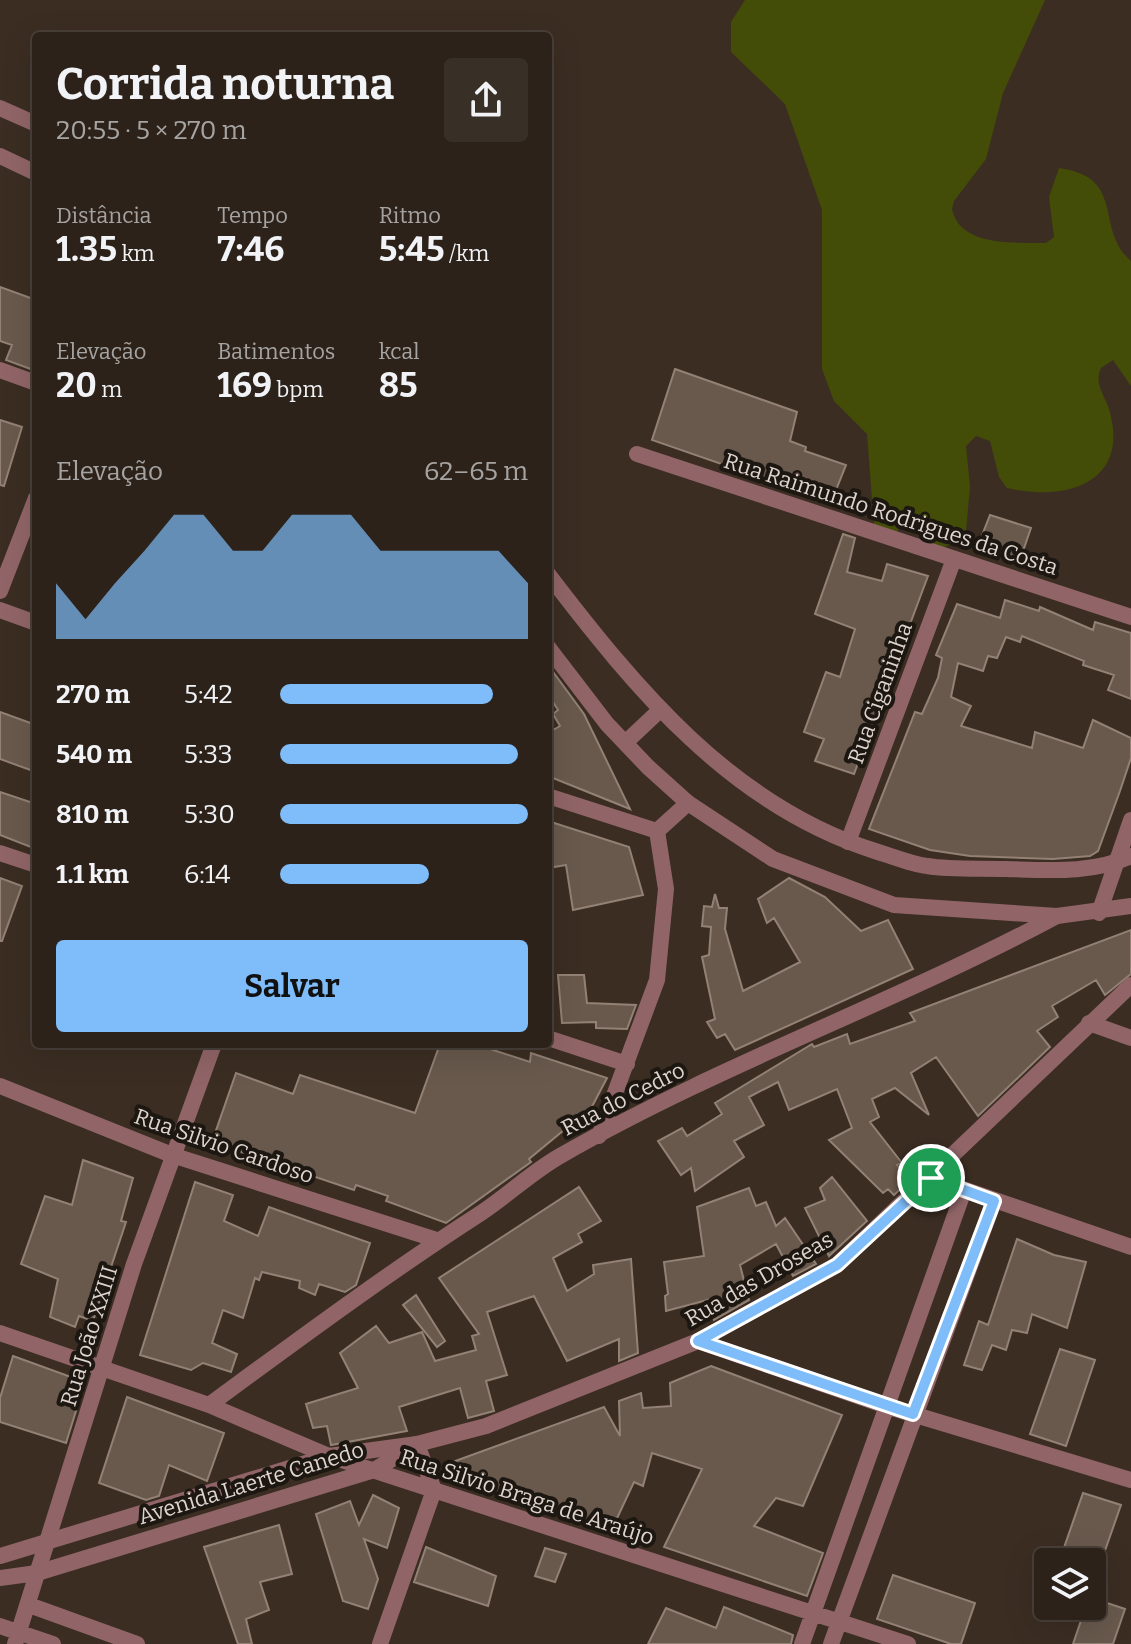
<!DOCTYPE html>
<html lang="pt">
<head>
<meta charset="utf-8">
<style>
  :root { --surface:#2c221a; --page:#382f27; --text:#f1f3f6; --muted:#a6a4a2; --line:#483f39; --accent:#7ebdf9 }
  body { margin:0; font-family:Bitter,serif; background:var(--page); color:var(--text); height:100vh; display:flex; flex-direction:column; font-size:30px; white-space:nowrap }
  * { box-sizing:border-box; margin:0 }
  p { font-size:26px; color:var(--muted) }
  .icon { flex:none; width:44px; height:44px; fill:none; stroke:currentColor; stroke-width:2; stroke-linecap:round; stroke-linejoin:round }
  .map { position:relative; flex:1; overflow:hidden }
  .side { position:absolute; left:32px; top:32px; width:520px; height:1016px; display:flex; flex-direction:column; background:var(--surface); border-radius:8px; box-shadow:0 8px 32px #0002,0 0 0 2px var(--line) }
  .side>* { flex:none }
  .fabs { position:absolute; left:1034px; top:1548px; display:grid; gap:16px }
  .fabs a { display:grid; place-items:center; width:72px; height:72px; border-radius:8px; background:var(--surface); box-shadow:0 8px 32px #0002,0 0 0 2px var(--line); font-size:40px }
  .pin { position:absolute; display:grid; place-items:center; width:68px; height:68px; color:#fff; margin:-34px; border:4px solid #fff; border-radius:50%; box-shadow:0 2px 8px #0007 }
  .round { display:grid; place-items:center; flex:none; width:84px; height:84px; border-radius:8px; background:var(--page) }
  .headline { display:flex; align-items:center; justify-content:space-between; height:136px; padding:0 24px }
  h1 { font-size:44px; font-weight:700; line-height:60px }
  .metrics { display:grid; grid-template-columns:repeat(3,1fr); gap:12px; height:136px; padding:8px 24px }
  .metrics div { display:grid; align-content:center }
  .metrics b { font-size:34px; font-weight:700 }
  .metrics small { font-size:22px; font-weight:400 }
  .metrics p { font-size:22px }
  .chart { height:224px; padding:16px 24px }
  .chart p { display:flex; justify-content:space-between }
  .chart svg { width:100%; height:144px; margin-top:8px; fill:var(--accent); opacity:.7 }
  .button { display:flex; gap:16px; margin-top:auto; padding:16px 24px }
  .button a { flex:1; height:92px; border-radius:8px; background:var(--accent); color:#111; font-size:32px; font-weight:700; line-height:92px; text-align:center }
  ul { padding:0 24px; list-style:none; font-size:26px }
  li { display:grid; grid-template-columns:128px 96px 1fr; align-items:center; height:60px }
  li i { height:20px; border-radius:10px; background:var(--accent) }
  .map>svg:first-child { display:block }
</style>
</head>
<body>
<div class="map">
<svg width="1131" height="1644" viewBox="0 0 1131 1644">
  <rect width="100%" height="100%" fill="#3b2d22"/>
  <path fill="#444d08" d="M745 0H1045L1003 93 986 159 954 201 952 209C960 248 1017 242 1046 243L1054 237 1049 197 1059 168C1127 177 1094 229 1131 261V386L1113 360 1101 368C1094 384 1104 394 1109 409 1131 483 1066 502 1007 488L999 477 990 441 976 436 966 446 970 486 966 531C953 543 945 551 926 549L914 523 905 513 894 540 874 524 867 434 834 401 822 369V210L785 104 731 52V22Z"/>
  <path fill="#69594d" stroke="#928174" stroke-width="2" d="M0 287 36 300V371L6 360 12 345 0 341Z
    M675 369 797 412 790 441 806 447 805 451 846 465 834 495 781 479 779 484 652 440Z
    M0 420 22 427 4 486 0 485Z
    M990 515 1031 528 1020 560 1003 553 1004 550 979 543Z
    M843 534 855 538 847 572 882 581 887 564 928 576 854 774 815 761 824 739 804 732 826 672 840 677 855 629 815 614Z
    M1005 600 1039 611 1040 607 1093 630 1095 622 1131 633V699L1108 690 1114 675 1083 665 1084 661 1022 636 1020 642 1006 637 997 658 988 656 983 671 958 663 951 697 971 706 961 726 1032 748 1035 732 1083 748 1093 720 1131 738V758L1120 791 1098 851 1090 856 1053 859 970 856 930 850 869 829 915 712 922 714 938 678 942 658 936 655 957 604 1000 618Z
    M548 665 584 714 630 809 548 776V733L560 726 553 714 558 710 548 694Z
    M0 712 36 725V772L0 759Z
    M0 792 36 804V849L0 835Z
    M548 821 629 847 643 895 573 910 566 865 548 868Z
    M0 878 22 886 2 941H0Z
    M789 878 825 897 861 931 888 920 913 969 735 1050 725 1034 717 1038 707 1022 715 1019 702 957 709 955 711 927 702 926 704 906 712 907 715 894 719 908H727L725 929 743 991 800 962 774 918 767 923 758 899Z
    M1131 930V974L1105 995 1096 980 1052 1006 1058 1017 1037 1031 1050 1047 978 1116 936 1057 911 1073 929 1115 895 1088 872 1099 879 1117 870 1122 902 1163 897 1165 909 1181 894 1195 888 1189 883 1193 829 1140 852 1128 837 1089 789 1110 778 1082 749 1097 764 1125 734 1141 744 1157 695 1191 691 1168 681 1175 658 1141 682 1128 687 1136 722 1114 715 1103 812 1044 814 1047 847 1034 850 1044 915 1021 910 1013Z
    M558 975H584L587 1003 636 1005 627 1029 596 1028V1022L562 1023Z
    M440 1044H475L530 1062 531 1053 607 1078 586 1118 581 1116 529 1159 531 1162 446 1223 386 1201 388 1196 356 1185 354 1190 212 1142 236 1073 293 1094 300 1075 415 1113Z
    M83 1160 133 1178 121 1221 126 1222 93 1321 79 1316 75 1327 50 1317 58 1279 21 1264 45 1196 72 1205Z
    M832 1177 867 1221 829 1256 805 1208 825 1200 820 1188Z
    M195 1182 233 1195 224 1221 258 1236 269 1207 370 1243 356 1285 345 1292 319 1284 315 1295 299 1288 300 1281 262 1272 259 1280 255 1278 243 1318 223 1310 212 1343 237 1354 231 1372 203 1363 191 1370 140 1355Z
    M579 1187 601 1221 578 1234 582 1242 553 1258 567 1291 594 1274 593 1265 631 1259 638 1353 619 1361V1339L567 1361 534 1296 487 1312 507 1375 486 1381 494 1411 468 1418 460 1388 399 1407 407 1431 331 1445 327 1426 313 1428 306 1404 358 1388 340 1353 376 1326 389 1343 422 1332 435 1361 476 1350 472 1336 479 1334 439 1278Z
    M749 1188 756 1206 766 1202 776 1226 785 1218 816 1264 793 1276 776 1244 740 1265 749 1300 714 1320 711 1299 666 1311 665 1296 668 1294 664 1262 704 1256 697 1207Z
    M1017 1239 1054 1255 1086 1262 1067 1328 1032 1314 1027 1333 1012 1330 1006 1350 992 1345 982 1370 964 1365 979 1321 988 1325Z
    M416 1295 445 1341 437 1347 403 1305Z
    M1060 1349 1095 1360 1066 1446 1030 1434Z
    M13 1356 85 1382 66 1443 0 1422V1398Z
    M711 1366 842 1415 803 1506 776 1498 754 1526 823 1553 807 1596 664 1547 702 1469 652 1453 643 1486 634 1482 612 1529 449 1477 444 1465 604 1407 620 1436 619 1401 641 1393 643 1408 671 1406 670 1383Z
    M127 1397 224 1433 207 1481 169 1465 159 1496 146 1500 99 1483Z
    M1083 1493 1121 1505 1101 1562H1059Z
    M373 1495 399 1508 387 1548 364 1539 378 1579 368 1609 343 1601 316 1514 350 1501 359 1525Z
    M279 1525 292 1574 260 1582 269 1610 246 1619 252 1644H238L204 1547Z
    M426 1547 496 1576 488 1606 414 1582Z
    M545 1548 566 1554 555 1582 535 1576Z
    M893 1575 975 1603 961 1644H951L877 1619Z
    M1092 1598 1125 1609 1113 1644H1073L1086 1606H1092Z
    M724 1607 793 1635 791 1644H648L666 1608 716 1628Z"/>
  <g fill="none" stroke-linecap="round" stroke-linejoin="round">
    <path stroke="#916568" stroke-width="16" d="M0 370 36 383
      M637 454 1131 617
      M0 591 36 498
      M0 610 36 623
      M548 796 657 831 688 803
      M848 842 954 559
      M0 853 36 865
      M1099 913 1131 820
      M1089 1023 1131 1038
      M548 1038 627 1064
      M0 1086 172 1155 437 1240
      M599 1136 657 980 666 889 657 831
      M931 1178 1131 1247
      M0 1333 209 1405 329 1456 908 1644
      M698 1341 889 1407 1131 1480
      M209 1405C299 1339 388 1273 481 1213 508 1195 532 1172 560 1156 720 1064 895 1003 1057 916
      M29 1605 137 1644
      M0 1626 53 1644
      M15 1644 134 1264 214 1044
      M380 1644 434 1490 417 1444
      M802 1644 964 1190
      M831 1644 994 1201"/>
    <path stroke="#916568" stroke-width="16" d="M0 108 36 124
      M0 156 36 173
      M548 574C636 689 732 806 875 851 892 856 910 864 927 866 953 870 980 868 1006 869 1046 870 1094 874 1131 856
      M548 647 607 724 648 767 688 803 773 859 894 905 1057 916 1131 906
      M625 743 659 711
      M0 1556 329 1456 417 1444 486 1426 698 1341 837 1265 1131 985
      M0 1578 37 1573 374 1470 409 1449"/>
  </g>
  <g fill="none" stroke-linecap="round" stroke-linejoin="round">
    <g stroke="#fff" stroke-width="16">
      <path id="route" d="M931 1178 994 1201 913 1414 698 1341 837 1265Z"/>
    </g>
    <use href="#route" stroke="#7ebdf9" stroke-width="10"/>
  </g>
  <g text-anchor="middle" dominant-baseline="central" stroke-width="8" stroke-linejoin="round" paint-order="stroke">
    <g font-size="22" fill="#ded4cd" stroke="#1d1712">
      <text transform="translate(891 514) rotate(18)">Rua Raimundo Rodrigues da Costa</text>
      <text transform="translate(880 693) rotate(-70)">Rua Ciganinha</text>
      <text transform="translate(623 1099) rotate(-27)">Rua do Cedro</text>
      <text transform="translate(224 1146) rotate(19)">Rua Silvio Cardoso</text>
      <text transform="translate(759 1279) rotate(-30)">Rua das Droseas</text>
      <text transform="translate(89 1336) rotate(-73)">Rua João XXIII</text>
      <text transform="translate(251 1483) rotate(-17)">Avenida Laerte Canedo</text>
      <text transform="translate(527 1497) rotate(18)">Rua Silvio Braga de Araújo</text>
    </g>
  </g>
</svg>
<div class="fabs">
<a><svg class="icon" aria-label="layers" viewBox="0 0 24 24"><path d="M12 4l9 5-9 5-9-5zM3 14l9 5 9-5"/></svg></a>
</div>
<div class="pin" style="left:931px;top:1178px;background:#1e9e55"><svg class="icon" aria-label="arrive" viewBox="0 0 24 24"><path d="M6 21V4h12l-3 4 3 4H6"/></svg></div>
<section class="side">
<div class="headline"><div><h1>Corrida noturna</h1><p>20:55 · 5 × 270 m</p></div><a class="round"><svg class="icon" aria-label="share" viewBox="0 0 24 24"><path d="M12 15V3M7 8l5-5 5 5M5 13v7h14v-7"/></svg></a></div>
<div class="metrics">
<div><p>Distância</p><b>1.35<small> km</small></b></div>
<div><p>Tempo</p><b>7:46</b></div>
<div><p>Ritmo</p><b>5:45<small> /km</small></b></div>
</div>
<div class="metrics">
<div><p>Elevação</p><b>20<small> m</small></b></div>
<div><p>Batimentos</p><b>169<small> bpm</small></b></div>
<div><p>kcal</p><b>85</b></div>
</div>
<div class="chart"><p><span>Elevação</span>62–65 m</p>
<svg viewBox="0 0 160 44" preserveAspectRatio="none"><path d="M0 44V27L10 38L20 27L30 17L40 6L50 6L60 17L70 17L80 6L90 6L100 6L110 17L120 17L130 17L140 17L150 17L160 27V44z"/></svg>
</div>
<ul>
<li><b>270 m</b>5:42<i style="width:86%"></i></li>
<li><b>540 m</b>5:33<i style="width:96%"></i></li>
<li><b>810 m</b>5:30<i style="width:100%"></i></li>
<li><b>1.1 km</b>6:14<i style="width:60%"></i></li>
</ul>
<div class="button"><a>Salvar</a></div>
</section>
</div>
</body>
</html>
